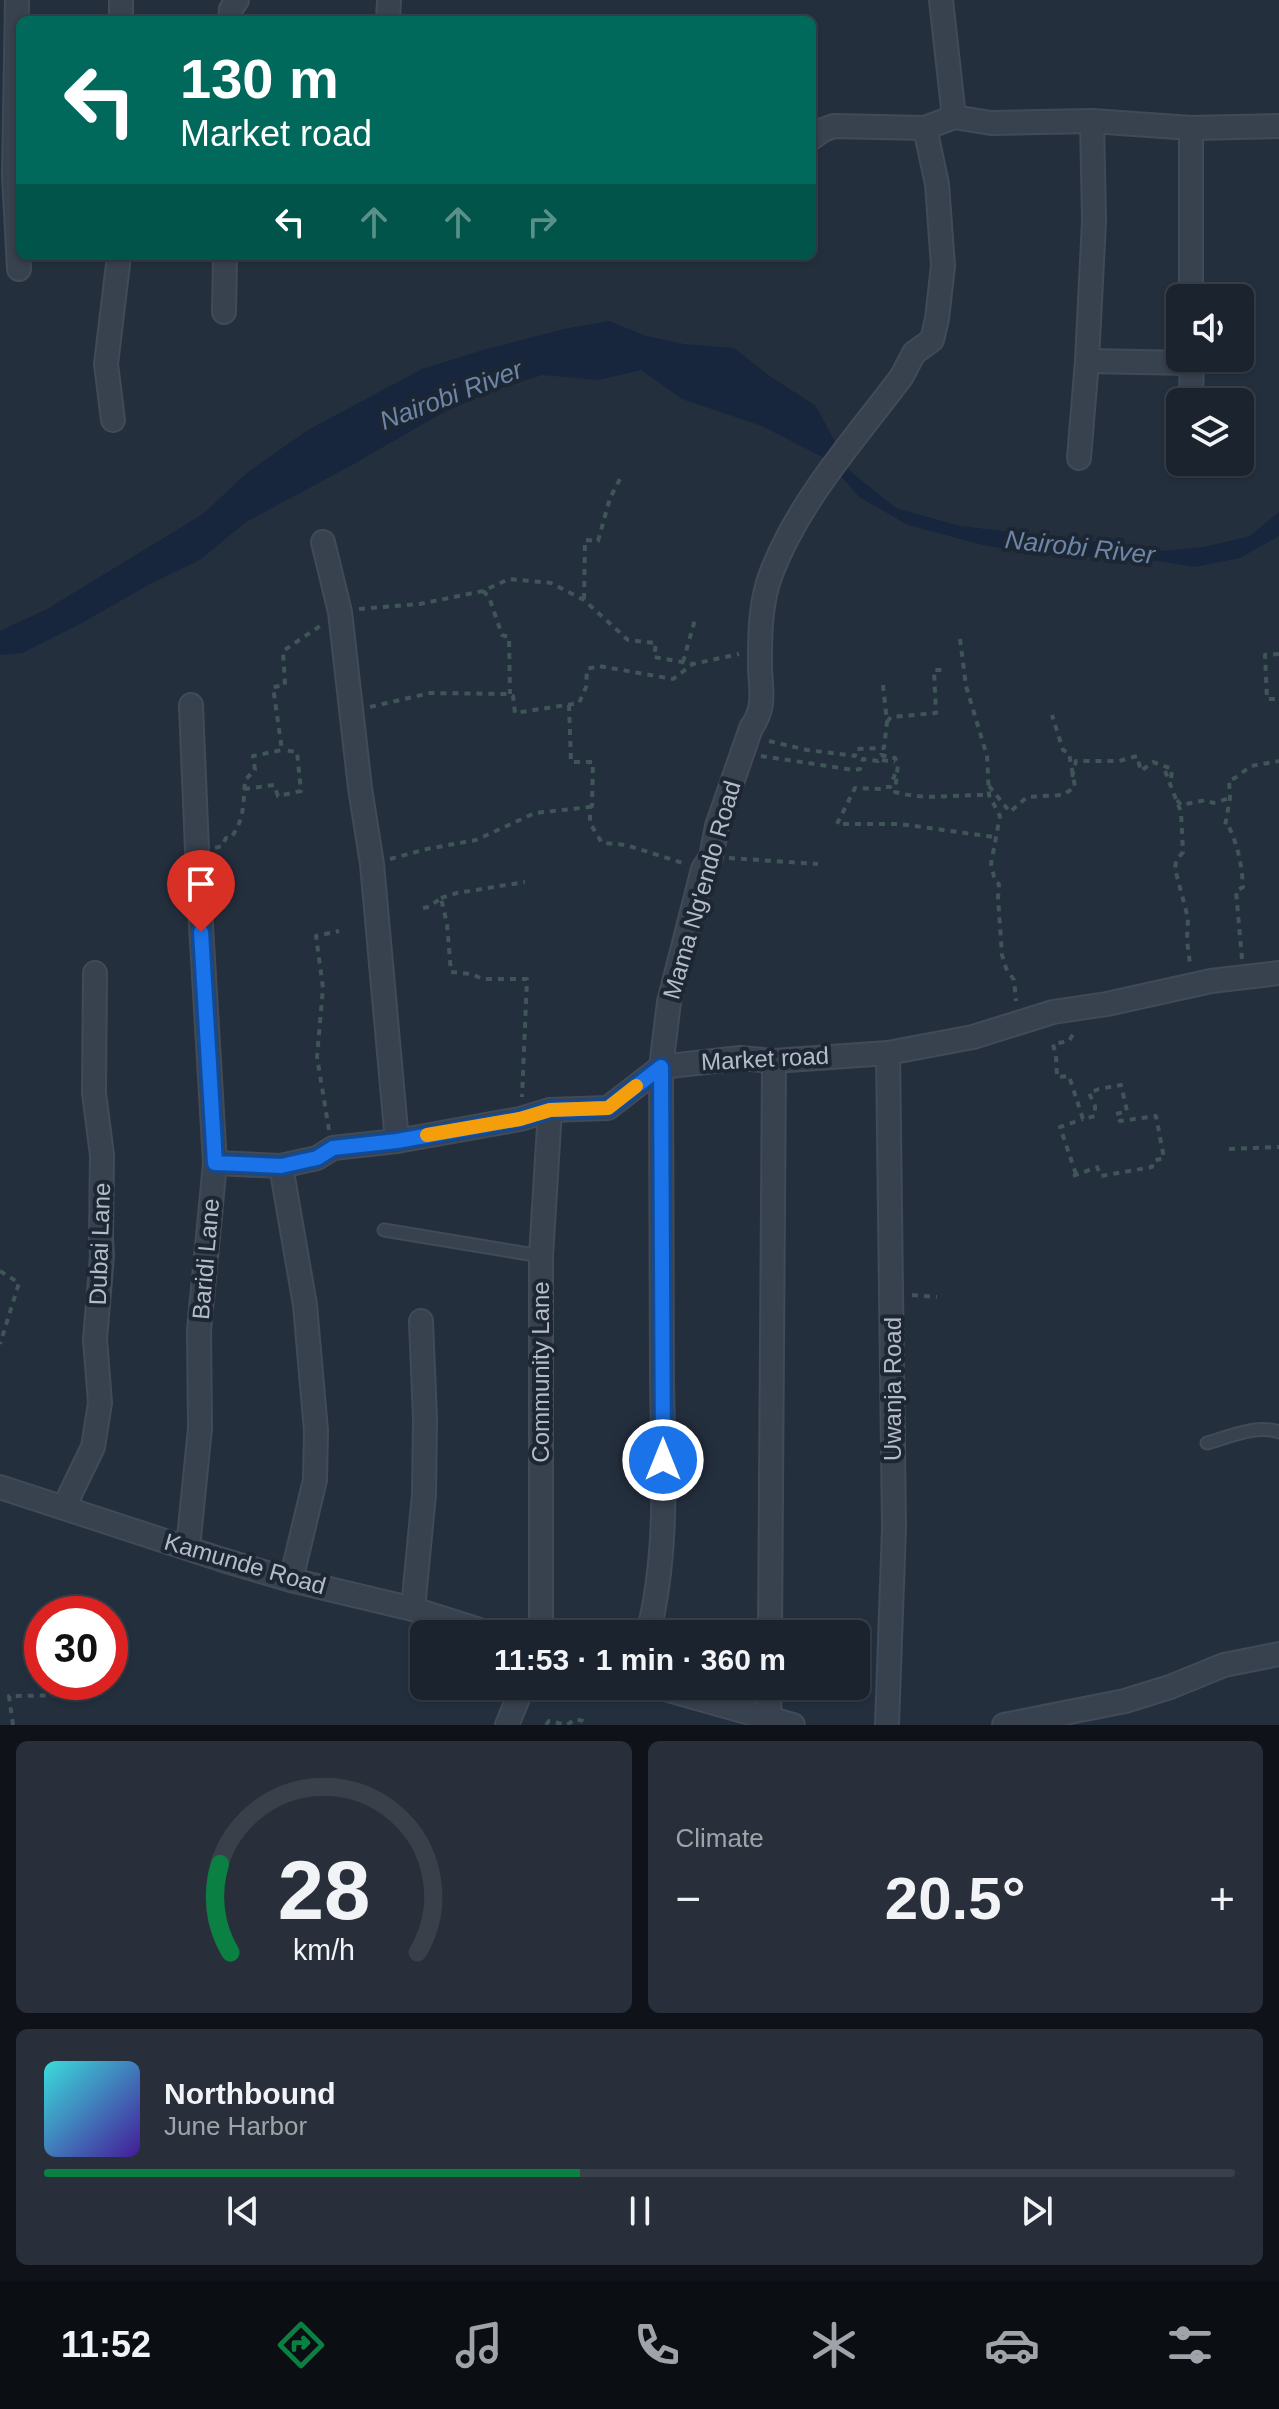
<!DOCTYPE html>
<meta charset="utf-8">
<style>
body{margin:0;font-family:Helvetica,sans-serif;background:#282f3a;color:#f1f3f6;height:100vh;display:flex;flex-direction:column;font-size:30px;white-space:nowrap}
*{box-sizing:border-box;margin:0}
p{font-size:26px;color:#a0a4aa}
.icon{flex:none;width:44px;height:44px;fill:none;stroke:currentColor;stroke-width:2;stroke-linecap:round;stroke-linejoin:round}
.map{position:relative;height:1725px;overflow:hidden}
.side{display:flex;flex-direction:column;gap:16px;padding:16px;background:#0f1319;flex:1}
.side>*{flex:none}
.banner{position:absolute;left:16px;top:16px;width:800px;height:244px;border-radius:12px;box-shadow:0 2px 6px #0004,0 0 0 2px #39404a;background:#00695c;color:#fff;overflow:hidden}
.fabs{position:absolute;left:1166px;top:284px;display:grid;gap:16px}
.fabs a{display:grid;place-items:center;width:88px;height:88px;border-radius:12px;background:#1b232e;box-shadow:0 2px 6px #0004,0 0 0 2px #39404a;font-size:40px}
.speed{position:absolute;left:24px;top:1596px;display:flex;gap:16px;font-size:40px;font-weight:700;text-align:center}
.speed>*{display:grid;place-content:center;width:104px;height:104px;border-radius:50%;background:#1b232e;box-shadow:0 2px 6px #0004,0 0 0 2px #39404a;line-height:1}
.speed .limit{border:12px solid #d22;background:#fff;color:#111}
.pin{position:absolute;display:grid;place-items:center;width:68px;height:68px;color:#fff;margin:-82px -34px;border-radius:50% 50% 50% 0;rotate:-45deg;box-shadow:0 0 8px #0007}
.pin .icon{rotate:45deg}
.me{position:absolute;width:88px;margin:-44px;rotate:0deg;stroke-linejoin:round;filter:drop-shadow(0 0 6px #0008)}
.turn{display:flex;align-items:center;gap:28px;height:168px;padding:0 32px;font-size:36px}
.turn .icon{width:104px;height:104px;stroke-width:2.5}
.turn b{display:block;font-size:56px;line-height:68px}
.lanes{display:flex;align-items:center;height:76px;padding:0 32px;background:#0003;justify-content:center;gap:40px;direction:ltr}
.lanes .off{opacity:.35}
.big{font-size:60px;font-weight:800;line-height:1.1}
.side .card{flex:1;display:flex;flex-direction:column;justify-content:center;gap:12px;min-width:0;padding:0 28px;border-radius:12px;background:#282f3a}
.side .dial{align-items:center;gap:0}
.dial svg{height:208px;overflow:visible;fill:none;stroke:#39404a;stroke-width:7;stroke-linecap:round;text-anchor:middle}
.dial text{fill:#f1f3f6;stroke:none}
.song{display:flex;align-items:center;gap:24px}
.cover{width:96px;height:96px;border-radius:12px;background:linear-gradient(135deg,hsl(180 70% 55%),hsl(260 70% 35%))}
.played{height:8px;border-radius:4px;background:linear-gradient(90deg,#0b8043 45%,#39404a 45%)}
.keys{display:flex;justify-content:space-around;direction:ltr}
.heat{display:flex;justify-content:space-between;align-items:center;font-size:44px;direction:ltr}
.side .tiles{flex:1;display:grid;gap:16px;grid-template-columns:1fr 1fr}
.card:last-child{grid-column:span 2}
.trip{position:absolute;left:410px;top:1620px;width:460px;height:80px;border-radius:12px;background:#1b232e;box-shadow:0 2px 6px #0004,0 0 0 2px #39404a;font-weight:800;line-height:80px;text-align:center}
.menu{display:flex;height:128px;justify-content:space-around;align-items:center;background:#0b0e12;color:#a0a4aa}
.menu .icon{width:56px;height:56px}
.menu .on{color:#0b8043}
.menu b{font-size:36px;color:#f1f3f6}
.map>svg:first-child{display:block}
</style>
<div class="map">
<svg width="1279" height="1725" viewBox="0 0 1279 1725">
<rect width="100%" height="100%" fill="#242f3e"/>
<path fill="#17263c" d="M609,321L646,336L684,344L734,348L771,377L816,406L850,471L896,508L960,526L1116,544L1162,551L1204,547L1250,536L1279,512V536L1240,558L1195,567L1138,558L1046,555L983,545L908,525L859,497L826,459L762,426L682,399L641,370L599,380L542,375L492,391L444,412L352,465L246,522L200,560L150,584L80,624L22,653L0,655V631L47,609L203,514L248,472L308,430L422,369L483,350L564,329Z"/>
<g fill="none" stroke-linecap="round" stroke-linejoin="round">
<defs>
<g id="service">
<path d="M384,1230L541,1256"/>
<path d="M1207,1443C1229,1437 1257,1424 1279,1432"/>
</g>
<g id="minor">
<path d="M17,0L14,175L19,269"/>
<path d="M121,20V0"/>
<path d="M230,20L231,9L237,0"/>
<path d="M388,20L389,0"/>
<path d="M954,117L991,123L1092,121L1191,128L1279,126"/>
<path d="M1191,128V298"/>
<path d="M812,138L823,130L834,126L925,128"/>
<path d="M224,312L225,256"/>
<path d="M1087,361L1192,363"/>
<path d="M1191,402L1192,358"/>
<path d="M113,420L106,364L119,256"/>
<path d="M1079,458L1087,361L1094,221L1092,121"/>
<path d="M323,542L340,612L360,788L372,864L397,1141"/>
<path d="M215,1163L281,1166L317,1158L333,1148L397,1141L520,1119L550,1110L608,1108L661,1067L740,1058L774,1061L888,1053L973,1037L1053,1012L1107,1004L1211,981L1279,973"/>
<path d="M281,1166L305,1305L316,1431L315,1480L291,1580"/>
<path d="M0,1487L226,1561L291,1580L413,1609L492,1634"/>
<path d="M64,1507L93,1447L100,1403L95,1339L102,1256L101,1238L102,1155L94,1093L95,973"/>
<path d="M188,1548L200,1428L199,1330L215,1163L198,874L191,705"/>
<path d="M413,1609L424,1494L425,1418L421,1321"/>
<path d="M541,1634V1256L550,1110"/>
<path d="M648,1634C669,1552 663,1463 662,1379C661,1275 661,1171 661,1067L669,1002L703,869L711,857L717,826L751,728C768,704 759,686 760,658C760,631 761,600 771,574C799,500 856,438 902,376L914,353L932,340L937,319L943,266L937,184L925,128L954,117L941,0"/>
<path d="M770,1634L774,1061"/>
<path d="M654,1686L793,1725"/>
<path d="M769,1719L770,1686"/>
<path d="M507,1725L523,1686"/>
<path d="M887,1725L894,1528L888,1053"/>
<path d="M1004,1725L1125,1701L1170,1687L1224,1665L1279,1654"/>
</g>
</defs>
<use href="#service" stroke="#414a57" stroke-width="15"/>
<use href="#minor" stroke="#414a57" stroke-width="26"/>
<g stroke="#3f5557" stroke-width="4" stroke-dasharray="6 6" stroke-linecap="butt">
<path d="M483,591L489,597L502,635L509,637L510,694"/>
<path d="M584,599L585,540L598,541L610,498L621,477"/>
<path d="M359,609L420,604L483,591L509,579L551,583L584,600L628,640L656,643L654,657L693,664"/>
<path d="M960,639L966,686L987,756L989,795L1000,816L991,864L995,881L999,884L998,898L1002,955L1006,968L1014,980L1016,1001"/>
<path d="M1279,654L1265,655L1267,699H1279"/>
<path d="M683,662L696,616"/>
<path d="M569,705L571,762H593L592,806L590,807"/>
<path d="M370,707L430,693L510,694L513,696L515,713L579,703L586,687L587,669L599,666L673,679L693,664L739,654"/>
<path d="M887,722L891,717L936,713L934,670H943"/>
<path d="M769,741L807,750L855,756L856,749L884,748L887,722L883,685"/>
<path d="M761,756L854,770L860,769L863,759L878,761L881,755L895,758L898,764L895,792C926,801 957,794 989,795"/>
<path d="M882,760L895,762"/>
<path d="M1165,771L1181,812L1183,852L1176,861L1175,869L1188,918L1187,940L1190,964"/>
<path d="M895,774L890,787H884L882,789L855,788L837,824H900L994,837V834"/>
<path d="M1072,777L1076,761H1119L1137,756L1141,771L1153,762L1172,769L1171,780"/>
<path d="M989,786L1010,812L1027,797L1063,795L1075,787L1069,753L1063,750L1052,715"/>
<path d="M244,789L274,785L278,796L301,791L297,752L282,750"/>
<path d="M1177,800L1181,805L1206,800L1213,803L1230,798"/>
<path d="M215,848L222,846L226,838H231C245,818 243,804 245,780L255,770L253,756L282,750L273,687L285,685L283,651L323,624"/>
<path d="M729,858L818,864"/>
<path d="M390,859L427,849L476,840L535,813L590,807V823L602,843L626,845L686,864"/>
<path d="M441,898L457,893L525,882"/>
<path d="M423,908L429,907L441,898L447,924L451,972L471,974L483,979H527L522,1097"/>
<path d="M1242,959L1236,891L1243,887C1242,866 1238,846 1229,827L1225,826L1230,798L1229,780L1235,778L1251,766L1279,761"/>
<path d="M329,1130L317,1057L323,988L316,936L339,931"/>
<path d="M1229,1149L1279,1147"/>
<path d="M1076,1174L1060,1127L1083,1119"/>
<path d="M1073,1176L1097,1167L1101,1176L1152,1167L1153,1161L1164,1158L1156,1116L1120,1121L1116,1114L1127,1111L1121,1085L1099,1089L1089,1093L1095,1106V1116L1083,1119L1069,1076L1057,1077L1056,1056L1053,1044L1069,1041L1075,1031"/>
<path d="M0,1271L19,1283L0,1344"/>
<path d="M912,1295L937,1297"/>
<path d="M13,1725L9,1696L75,1695"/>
<path d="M546,1725L549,1721L567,1725L575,1719L583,1721L588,1725"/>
</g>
<use href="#service" stroke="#38414e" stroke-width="11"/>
<use href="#minor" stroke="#38414e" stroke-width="22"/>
</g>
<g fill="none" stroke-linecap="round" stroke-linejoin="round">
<defs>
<path id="route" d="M201,932L215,1163L281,1166L317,1158L333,1148L397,1141L520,1119L550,1110L608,1108L661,1067L663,1460"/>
</defs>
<use href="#route" stroke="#114b97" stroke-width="20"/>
<use href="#route" stroke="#1a73e8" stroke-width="14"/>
<path stroke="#f59e0b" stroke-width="14" d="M427,1135L520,1119L550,1110L608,1108L636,1086"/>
</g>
<g text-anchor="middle" stroke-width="8" stroke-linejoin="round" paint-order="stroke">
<g font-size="24" fill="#b4bcc9" stroke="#1d2633">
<text transform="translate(702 890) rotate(-74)" y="8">Mama Ng'endo Road</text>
<text transform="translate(765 1059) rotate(-3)" y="8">Market road</text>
<text transform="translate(100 1244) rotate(-88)" y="8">Dubai Lane</text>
<text transform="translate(206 1259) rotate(-85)" y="8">Baridi Lane</text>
<text transform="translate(541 1372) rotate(-90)" y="8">Community Lane</text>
<text transform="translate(893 1389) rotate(-90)" y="8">Uwanja Road</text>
<text transform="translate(245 1564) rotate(16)" y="8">Kamunde Road</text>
</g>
<g font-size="26" font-style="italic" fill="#6d86a8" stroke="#1d2633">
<text transform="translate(451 395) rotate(-21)" y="9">Nairobi River</text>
<text transform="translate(1080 547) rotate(6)" y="9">Nairobi River</text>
</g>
</g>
</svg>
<div class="fabs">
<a><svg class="icon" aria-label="sound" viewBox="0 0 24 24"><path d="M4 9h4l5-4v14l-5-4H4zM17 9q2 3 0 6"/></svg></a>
<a><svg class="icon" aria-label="layers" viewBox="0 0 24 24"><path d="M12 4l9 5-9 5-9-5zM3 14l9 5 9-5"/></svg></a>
</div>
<div class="speed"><div class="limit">30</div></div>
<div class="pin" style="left:201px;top:932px;background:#d93025"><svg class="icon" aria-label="arrive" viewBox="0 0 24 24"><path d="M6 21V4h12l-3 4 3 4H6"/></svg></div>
<svg class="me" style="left:663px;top:1460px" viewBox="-20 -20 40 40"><circle r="17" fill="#1a73e8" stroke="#fff" stroke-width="3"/><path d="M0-11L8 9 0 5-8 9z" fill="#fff"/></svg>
<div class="trip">11:53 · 1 min · 360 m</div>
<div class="banner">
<div class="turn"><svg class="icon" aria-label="left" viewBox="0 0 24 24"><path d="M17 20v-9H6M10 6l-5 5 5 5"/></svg><div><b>130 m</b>Market road</div></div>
<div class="lanes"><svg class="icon" aria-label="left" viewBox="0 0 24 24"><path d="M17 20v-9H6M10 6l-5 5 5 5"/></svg><svg class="icon off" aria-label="ahead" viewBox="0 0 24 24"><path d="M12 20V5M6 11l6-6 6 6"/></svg><svg class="icon off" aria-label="ahead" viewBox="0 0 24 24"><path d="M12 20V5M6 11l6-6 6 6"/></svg><svg class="icon off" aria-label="right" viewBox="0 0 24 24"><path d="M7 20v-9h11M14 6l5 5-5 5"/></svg></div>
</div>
</div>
<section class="side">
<div class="tiles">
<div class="card dial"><svg viewBox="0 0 100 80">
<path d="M14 69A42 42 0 1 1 86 69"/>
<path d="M14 69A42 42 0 0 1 10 35" stroke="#0b8043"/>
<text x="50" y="56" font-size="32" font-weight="700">28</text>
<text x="50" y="72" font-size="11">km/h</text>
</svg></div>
<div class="card"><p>Climate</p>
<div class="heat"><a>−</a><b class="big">20.5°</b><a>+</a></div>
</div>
<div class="card">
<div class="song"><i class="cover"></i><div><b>Northbound</b><p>June Harbor</p></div></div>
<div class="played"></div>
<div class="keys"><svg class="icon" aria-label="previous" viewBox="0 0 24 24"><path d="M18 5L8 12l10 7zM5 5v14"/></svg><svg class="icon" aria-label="pause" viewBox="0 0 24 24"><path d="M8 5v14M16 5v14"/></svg><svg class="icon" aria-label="next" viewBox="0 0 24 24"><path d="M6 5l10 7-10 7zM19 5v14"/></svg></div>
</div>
</div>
</section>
<nav class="menu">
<b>11:52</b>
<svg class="icon on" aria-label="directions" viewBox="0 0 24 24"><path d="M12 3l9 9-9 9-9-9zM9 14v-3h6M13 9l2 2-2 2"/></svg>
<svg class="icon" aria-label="music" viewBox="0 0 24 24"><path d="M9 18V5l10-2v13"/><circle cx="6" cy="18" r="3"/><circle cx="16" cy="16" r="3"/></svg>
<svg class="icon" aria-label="phone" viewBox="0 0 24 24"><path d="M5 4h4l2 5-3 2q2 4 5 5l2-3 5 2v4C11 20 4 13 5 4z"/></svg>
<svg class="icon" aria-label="climate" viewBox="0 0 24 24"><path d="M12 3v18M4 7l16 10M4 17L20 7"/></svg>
<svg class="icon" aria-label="car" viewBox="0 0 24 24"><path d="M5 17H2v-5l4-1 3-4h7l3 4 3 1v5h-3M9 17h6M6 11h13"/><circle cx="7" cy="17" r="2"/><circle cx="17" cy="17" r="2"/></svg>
<svg class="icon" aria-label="filters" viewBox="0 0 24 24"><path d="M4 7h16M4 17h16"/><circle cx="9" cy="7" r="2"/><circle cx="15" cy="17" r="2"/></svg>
</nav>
